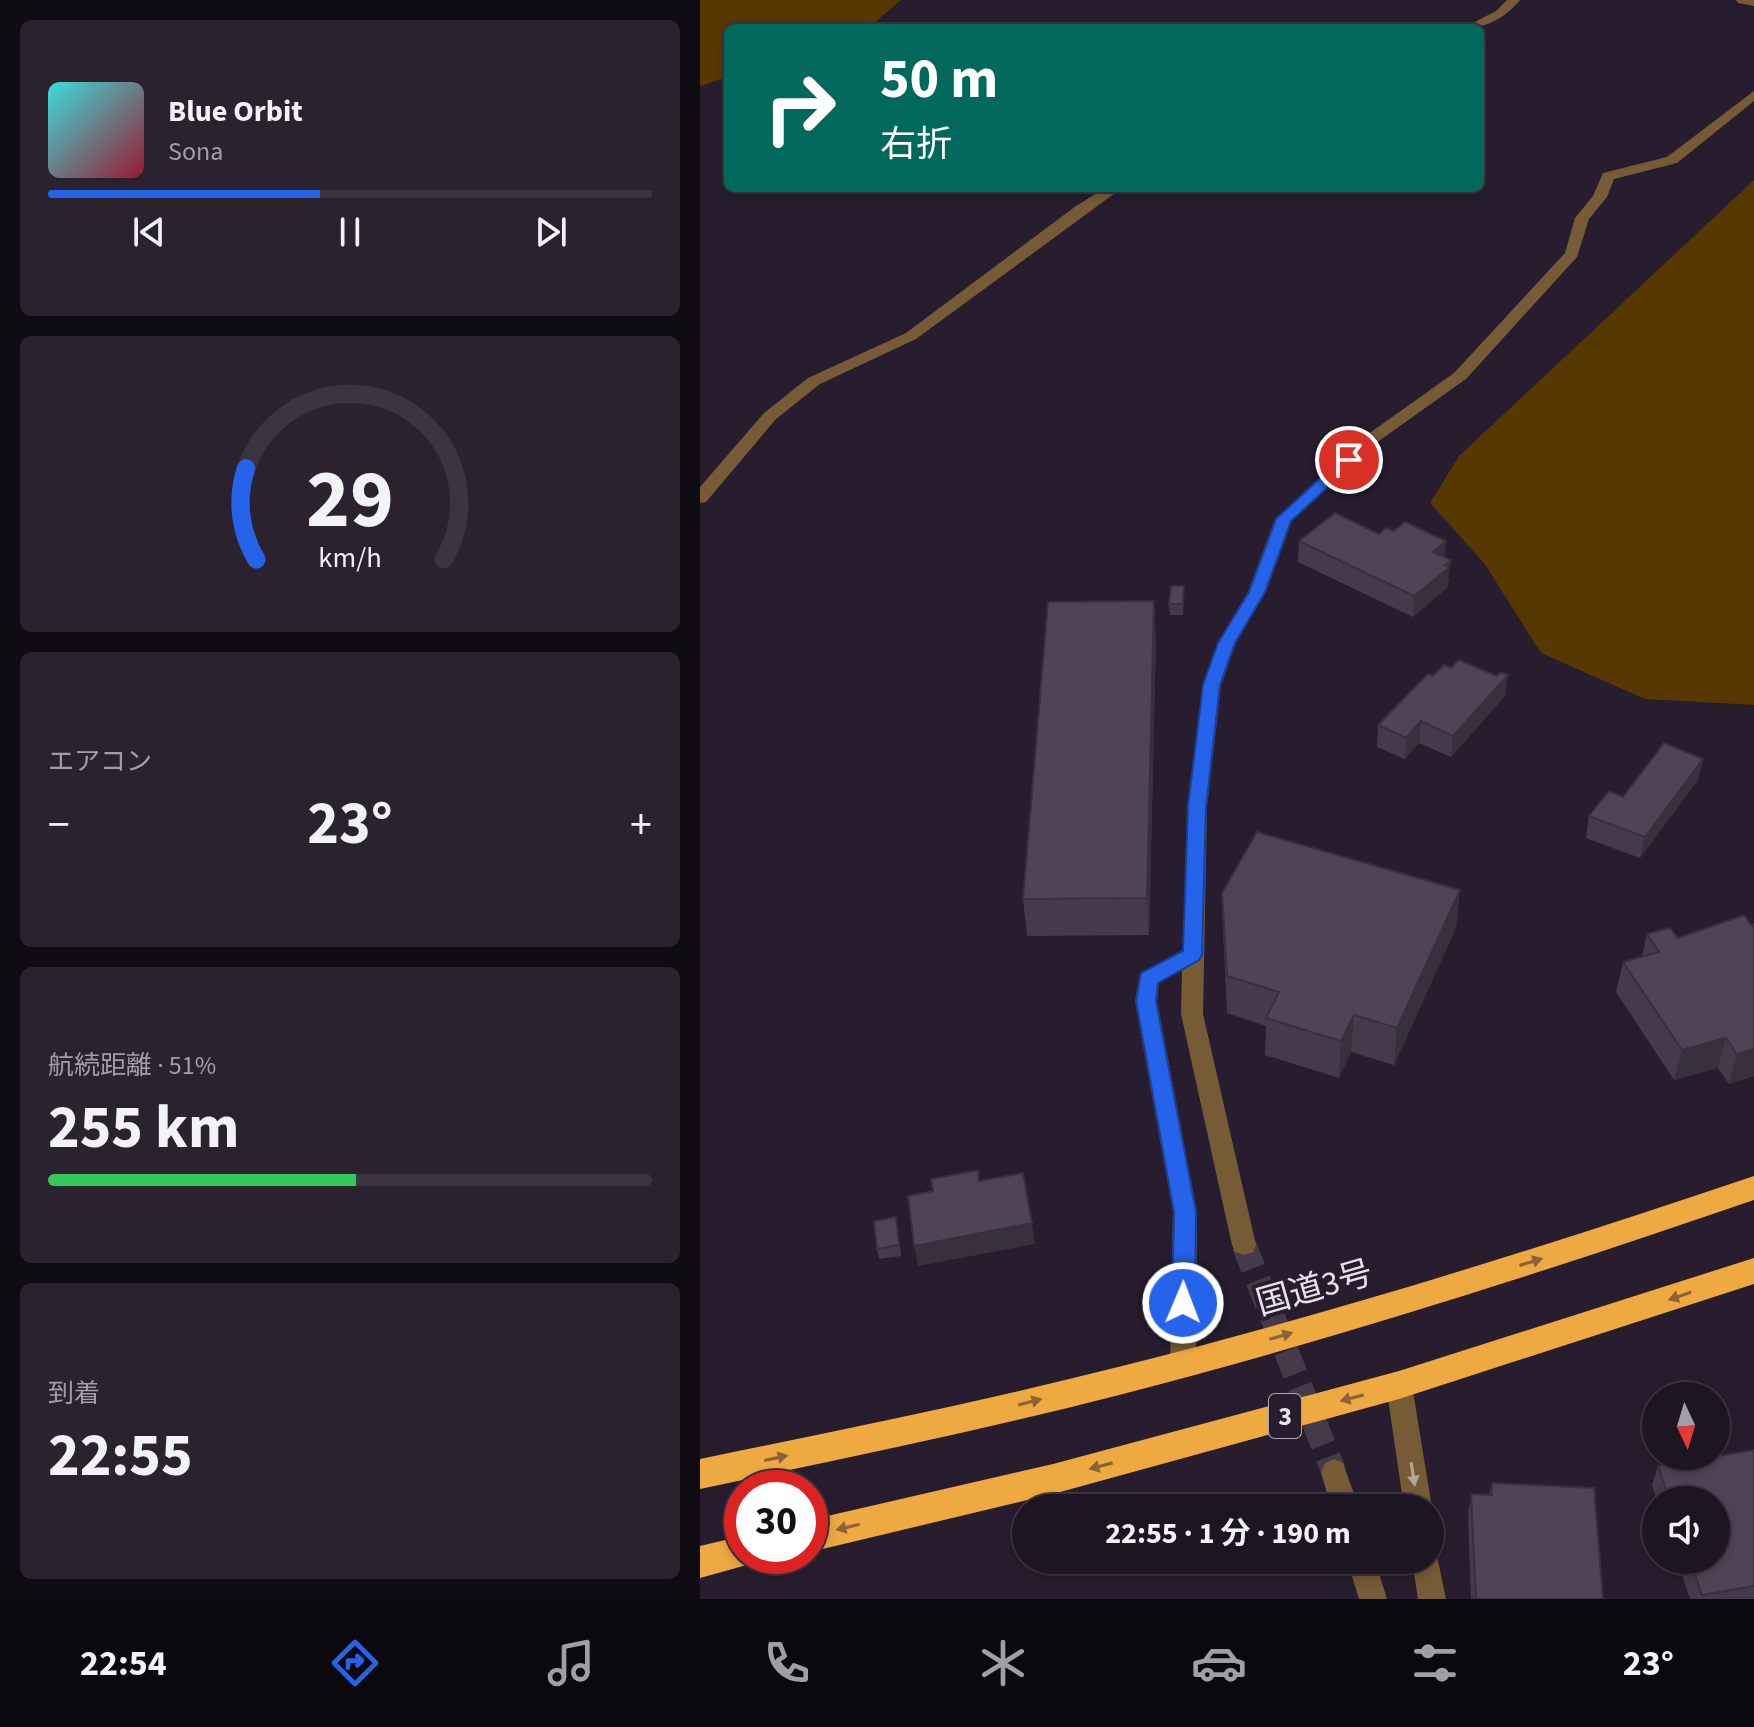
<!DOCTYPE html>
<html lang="ja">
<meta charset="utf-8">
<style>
body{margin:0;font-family:"Source Sans 3","Noto Sans JP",sans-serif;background:#2a232f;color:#f1f3f6;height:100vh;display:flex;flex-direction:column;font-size:30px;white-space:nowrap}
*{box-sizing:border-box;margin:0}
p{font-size:26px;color:#a09fa5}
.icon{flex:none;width:44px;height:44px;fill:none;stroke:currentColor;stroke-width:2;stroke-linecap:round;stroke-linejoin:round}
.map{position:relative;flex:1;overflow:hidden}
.details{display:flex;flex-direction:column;gap:20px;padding:20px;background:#100c13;width:700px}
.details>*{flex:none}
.top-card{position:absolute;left:24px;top:24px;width:760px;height:168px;border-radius:12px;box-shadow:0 4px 12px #0003,0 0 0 2px #3b3540;background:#00695c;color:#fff;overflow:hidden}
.needle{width:52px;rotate:176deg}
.buttons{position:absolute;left:942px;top:1382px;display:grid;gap:16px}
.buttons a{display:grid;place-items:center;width:88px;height:88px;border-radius:50%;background:#1d1622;box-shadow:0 4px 12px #0003,0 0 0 2px #3b3540;font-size:40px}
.speed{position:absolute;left:24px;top:1470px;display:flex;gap:16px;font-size:40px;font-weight:700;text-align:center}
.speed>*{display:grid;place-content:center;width:104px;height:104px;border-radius:50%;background:#1d1622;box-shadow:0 4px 12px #0003,0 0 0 2px #3b3540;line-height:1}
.speed .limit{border:12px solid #d22;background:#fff;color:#111}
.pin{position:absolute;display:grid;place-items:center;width:68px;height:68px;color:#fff;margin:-34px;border:4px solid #fff;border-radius:50%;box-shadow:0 2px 8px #0007}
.me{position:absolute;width:88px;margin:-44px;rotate:1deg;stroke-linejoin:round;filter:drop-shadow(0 0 6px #0008)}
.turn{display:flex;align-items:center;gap:28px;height:168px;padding:0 24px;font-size:36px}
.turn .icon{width:104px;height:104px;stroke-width:2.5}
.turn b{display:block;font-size:56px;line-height:68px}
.big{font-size:60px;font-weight:700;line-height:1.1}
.details .tile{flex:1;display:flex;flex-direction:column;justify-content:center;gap:12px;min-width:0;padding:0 28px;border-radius:12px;background:#2a232f}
.details .dial{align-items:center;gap:0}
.dial svg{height:208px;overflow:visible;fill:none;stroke:#3b3540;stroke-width:7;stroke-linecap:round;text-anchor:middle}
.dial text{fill:#f1f3f6;stroke:none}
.song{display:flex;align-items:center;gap:24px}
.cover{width:96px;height:96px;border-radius:12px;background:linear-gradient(135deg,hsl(180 70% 55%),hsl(350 70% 35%))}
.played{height:8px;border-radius:4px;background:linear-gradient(90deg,#2563eb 45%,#3b3540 45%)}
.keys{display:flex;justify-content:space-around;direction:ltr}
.heat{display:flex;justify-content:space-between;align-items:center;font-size:44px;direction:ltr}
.charge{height:12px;border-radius:6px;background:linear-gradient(90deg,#34c759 51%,#3b3540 0)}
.trip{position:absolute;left:312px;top:1494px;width:432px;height:80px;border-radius:40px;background:#1d1622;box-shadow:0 4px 12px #0003,0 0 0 2px #3b3540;font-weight:700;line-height:80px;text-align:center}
.tabs{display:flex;height:128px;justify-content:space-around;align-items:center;background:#0c090e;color:#a09fa5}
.tabs .icon{width:56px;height:56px}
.tabs .on{color:#2563eb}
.tabs b{font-size:36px;color:#f1f3f6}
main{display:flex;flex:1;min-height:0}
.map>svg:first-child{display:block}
</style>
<main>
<section class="details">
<div class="tile">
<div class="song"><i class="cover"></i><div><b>Blue Orbit</b><p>Sona</p></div></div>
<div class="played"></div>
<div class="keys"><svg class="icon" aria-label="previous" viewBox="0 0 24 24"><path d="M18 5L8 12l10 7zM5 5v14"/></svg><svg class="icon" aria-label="pause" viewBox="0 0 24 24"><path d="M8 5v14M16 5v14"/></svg><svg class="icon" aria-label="next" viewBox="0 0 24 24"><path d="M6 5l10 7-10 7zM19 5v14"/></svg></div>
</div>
<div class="tile dial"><svg viewBox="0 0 100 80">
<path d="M14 69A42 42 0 1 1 86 69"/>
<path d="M14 69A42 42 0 0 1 10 34" stroke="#2563eb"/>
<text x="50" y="56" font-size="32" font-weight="700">29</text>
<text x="50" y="72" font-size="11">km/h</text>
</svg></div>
<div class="tile"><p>エアコン</p>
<div class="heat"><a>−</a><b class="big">23°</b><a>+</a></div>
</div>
<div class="tile"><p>航続距離 · 51%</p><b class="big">255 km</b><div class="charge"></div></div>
<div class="tile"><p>到着</p><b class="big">22:55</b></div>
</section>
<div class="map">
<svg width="1054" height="1599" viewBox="0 0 1054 1599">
<rect width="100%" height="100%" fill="#271d2e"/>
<g fill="#573800">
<path d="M0,0H201L168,28H28V77L0,86Z"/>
<path d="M1054,180V705L945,699L841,653L784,563L730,503L759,456Z"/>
</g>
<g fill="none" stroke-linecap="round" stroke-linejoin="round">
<path stroke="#443a4a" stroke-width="25" stroke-dasharray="25 13" stroke-linecap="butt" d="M544,1245L634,1472"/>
<g fill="#765b36" fill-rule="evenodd">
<path d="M807,0H820C805,18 787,28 763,28L796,11Z"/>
<path d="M1036,0H1054V6L1038,3Z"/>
<path d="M1054,91V101L977,163L914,179L907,197L889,219L877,257L766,379L676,443L592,521L566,592L536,643L521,685L507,807L503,1014L556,1245L553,1252L544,1255L535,1252L532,1245L481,1014L482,970L459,983L457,1001L497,1212L496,1364L492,1372L483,1376L474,1372L470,1364L473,1212L435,1001L440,973L483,950L487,807L503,685L518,643L548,592L575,519L664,437L754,373L865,253L875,218L893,196L903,173L967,157Z"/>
<path d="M405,188H422L216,339L120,384L76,419L6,502L0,503V487L64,413L108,378L206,333L376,206Z"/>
<path d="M699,1373L708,1377L712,1385L732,1508L730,1512V1508H704L686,1385L690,1377Z"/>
<path d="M634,1459L643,1463L659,1508H631L621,1472L625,1463Z"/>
<path d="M730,1548L736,1551L746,1599H718L712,1560H730Z"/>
<path d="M647,1560H675L687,1599H659Z"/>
</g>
<g fill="#eea940" fill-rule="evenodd">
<path d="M1054,1176V1200C844,1272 633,1340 419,1395C280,1431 140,1459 0,1489V1459C140,1430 280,1402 418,1367C633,1313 844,1247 1054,1176Z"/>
<path d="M1054,1258V1284L699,1399L353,1494L110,1552V1520L353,1464L699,1371Z"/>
<path d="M42,1536V1556H57L54,1563L0,1578V1546Z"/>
</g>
</g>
<g fill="#443a4b">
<path d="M694,531L746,541L744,557L749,581L748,582L747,588L713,617L598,562L599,541L679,534Z"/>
<path d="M484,586L483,615H470L469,604Z"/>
<path d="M456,638L449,935L327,936L323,899Z"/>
<path d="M805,696L751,757L719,743L705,759L677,747L678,725Z"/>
<path d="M1003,759L998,780L940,858L886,838L889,816L923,797Z"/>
<path d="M760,890L756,928L694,1065L651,1052L639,1078L565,1055L566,1026L527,1013L523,930L522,893Z"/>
<path d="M970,928L1054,1076L1029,1084L1018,1068L974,1080L916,992L923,962L942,956L947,934Z"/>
<path d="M198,1228L201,1256L179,1259L177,1249Z"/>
<path d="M1054,1450V1599H990L977,1560H1016V1500H957L952,1485L958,1466Z"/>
<path d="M792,1483L903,1599H771L768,1514L771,1494L789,1495Z"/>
</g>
<g fill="#37303d">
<path d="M746,541L744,561L733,552Z"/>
<path d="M751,560L747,588L713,617L714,596Z"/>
<path d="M454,601L456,638L449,935L447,898Z"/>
<path d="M808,675L805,696L751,757L753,736Z"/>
<path d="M721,721L719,743L705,759L706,738Z"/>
<path d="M1003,759L998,780L940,858L945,837Z"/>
<path d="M760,890L756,928L694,1065L697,1028Z"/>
<path d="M654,1015L651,1052L639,1078L641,1041Z"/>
<path d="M1026,1038L1018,1068L974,1080L982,1050Z"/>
<path d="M1054,1049V1076L1029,1084L1037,1054Z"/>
<path d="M332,1223L335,1244L218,1266L214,1246Z"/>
</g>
<g fill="#4f4457" stroke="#37303d" stroke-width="2">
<path d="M635,513L679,534L686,528L694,531L705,522L746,541L733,552L751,560L745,565L749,568L714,596L599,541Z"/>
<path d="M471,586H484L483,604H469Z"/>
<path d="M454,601L447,898L323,899L348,602Z"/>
<path d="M759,660L797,676L801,672L808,675L753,736L721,721L706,738L678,725L728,674L733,676L744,665L751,668Z"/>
<path d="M964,743L1003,759L945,837L889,816L909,791L923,797Z"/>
<path d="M557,832L760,890L697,1028L654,1015L641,1041L566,1018L579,992L527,976L522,893Z"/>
<path d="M1044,915L1051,925L1054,924V1049L1037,1054L1026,1038L982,1050L923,962L959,952L947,934L970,928L978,938Z"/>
<path d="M278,1170L279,1181L323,1173L332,1223L214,1246L208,1196L233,1191L231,1179Z"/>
<path d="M196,1217L199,1245L177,1249L174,1221Z"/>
<path d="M1054,1450V1586L1002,1595L990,1560H1016V1500H970L958,1466Z"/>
<path d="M792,1483L894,1488L903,1599H776L771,1494L792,1495Z"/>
</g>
<defs><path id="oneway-solid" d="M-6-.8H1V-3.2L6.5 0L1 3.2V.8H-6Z" transform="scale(2)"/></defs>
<g fill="#8a6337">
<use href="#oneway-solid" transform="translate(831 1262) rotate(-17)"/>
<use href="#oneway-solid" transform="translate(980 1296) rotate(161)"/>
<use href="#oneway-solid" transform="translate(581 1336) rotate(-16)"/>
<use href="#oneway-solid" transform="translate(652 1398) rotate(165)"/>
<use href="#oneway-solid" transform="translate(330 1402) rotate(-14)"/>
<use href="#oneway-solid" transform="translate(76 1458) rotate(-12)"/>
<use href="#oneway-solid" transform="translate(401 1466) rotate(165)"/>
<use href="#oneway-solid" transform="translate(148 1527) rotate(167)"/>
</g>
<use fill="#b4a59a" href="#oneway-solid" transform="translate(713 1474) rotate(81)"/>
<path fill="#2563eb" stroke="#184099" stroke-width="2" d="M649,455L654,457V463L591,521L565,592L535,643L520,685L506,807L502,955L499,960L458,983L456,1001L496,1212L495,1303L491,1310L483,1313L475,1310L472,1303L474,1212L436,1001L441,973L483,951L488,807L503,685L518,643L549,592L576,519L643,457Z"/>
<g text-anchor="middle" stroke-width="8" stroke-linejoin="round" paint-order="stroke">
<rect fill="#271d2e" stroke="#ada6b3" stroke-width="2" x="569" y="1394" width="32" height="44" rx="6"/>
<g font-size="26" font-weight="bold" fill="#e7e1ec">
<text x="585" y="1425">3</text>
</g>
<g font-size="34" fill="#e7e1ec" stroke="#271d2e">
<text transform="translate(614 1287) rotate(-16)" y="12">国道3号</text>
</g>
</g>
</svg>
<div class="buttons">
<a><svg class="needle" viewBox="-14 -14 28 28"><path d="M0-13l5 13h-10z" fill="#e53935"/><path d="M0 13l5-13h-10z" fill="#a09fa5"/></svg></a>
<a><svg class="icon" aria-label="sound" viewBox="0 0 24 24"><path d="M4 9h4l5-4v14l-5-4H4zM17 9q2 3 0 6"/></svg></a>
</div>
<div class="speed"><div class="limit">30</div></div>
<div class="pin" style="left:649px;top:460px;background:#d93025"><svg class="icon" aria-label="arrive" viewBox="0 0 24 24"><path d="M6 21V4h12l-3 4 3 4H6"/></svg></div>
<svg class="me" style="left:483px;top:1303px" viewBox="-20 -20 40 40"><circle r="17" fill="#2563eb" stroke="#fff" stroke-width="3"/><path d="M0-11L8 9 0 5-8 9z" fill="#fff"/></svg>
<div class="trip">22:55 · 1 分 · 190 m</div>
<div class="top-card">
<div class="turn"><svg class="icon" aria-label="right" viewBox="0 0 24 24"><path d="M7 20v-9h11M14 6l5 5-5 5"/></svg><div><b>50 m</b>右折</div></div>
</div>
</div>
</main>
<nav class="tabs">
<b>22:54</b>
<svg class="icon on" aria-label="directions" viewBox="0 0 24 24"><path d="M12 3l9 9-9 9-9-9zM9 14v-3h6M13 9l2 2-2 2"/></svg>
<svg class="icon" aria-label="music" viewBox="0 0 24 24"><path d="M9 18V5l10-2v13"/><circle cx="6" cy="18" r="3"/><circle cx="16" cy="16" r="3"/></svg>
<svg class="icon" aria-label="phone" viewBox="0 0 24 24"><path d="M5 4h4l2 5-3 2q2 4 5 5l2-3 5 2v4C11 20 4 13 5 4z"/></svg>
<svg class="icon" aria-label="climate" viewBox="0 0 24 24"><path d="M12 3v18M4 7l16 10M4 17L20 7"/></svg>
<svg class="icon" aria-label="car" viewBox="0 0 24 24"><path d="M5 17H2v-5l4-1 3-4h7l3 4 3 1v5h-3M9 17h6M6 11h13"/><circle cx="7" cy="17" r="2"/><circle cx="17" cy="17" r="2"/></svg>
<svg class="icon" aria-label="filters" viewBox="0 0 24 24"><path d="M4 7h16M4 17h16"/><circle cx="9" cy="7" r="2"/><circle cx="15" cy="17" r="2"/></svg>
<b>23°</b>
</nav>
